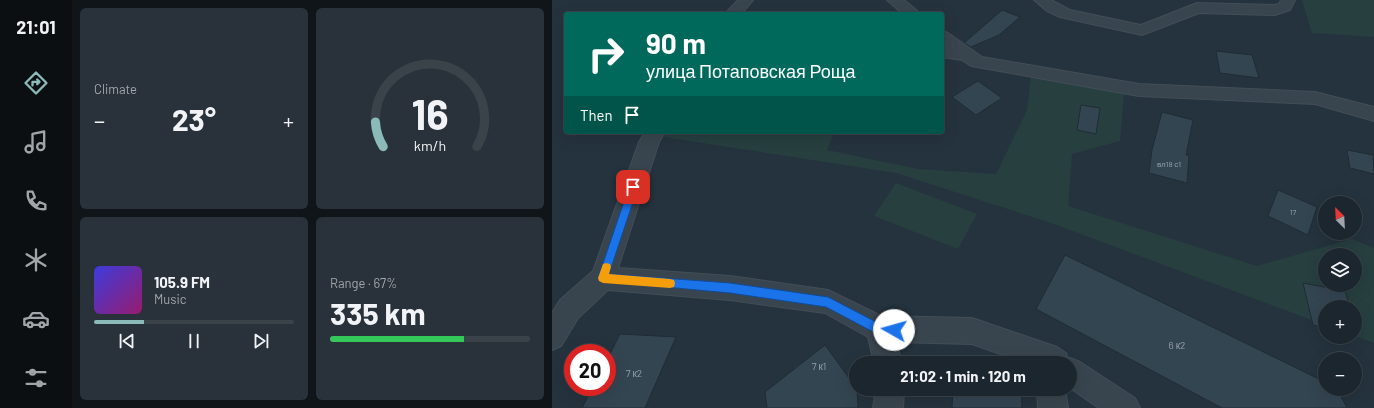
<!DOCTYPE html>
<meta charset="utf-8">
<style>
body{margin:0;font-family:Barlow,sans-serif;background:#29323a;color:#f1f3f6;height:100vh;display:flex;flex-direction:column;font-size:15px;white-space:nowrap}
*{box-sizing:border-box;margin:0}
p{font-size:13px;color:#a0a5aa}
.icon{flex:none;width:22px;height:22px;fill:none;stroke:currentColor;stroke-width:2;stroke-linecap:round;stroke-linejoin:round}
.map{position:relative;flex:1;overflow:hidden}
.sheet{display:flex;flex-direction:column;gap:8px;padding:8px;background:#0f1519;width:480px}
.sheet>*{flex:none}
.guide{position:absolute;left:12px;top:12px;width:380px;height:122px;border-radius:4px;box-shadow:0 4px 16px #0002,0 0 0 1px #3a434a;background:#00695c;color:#fff;overflow:hidden}
.needle{width:26px;rotate:336deg}
.fabs{position:absolute;left:766px;top:196px;display:grid;gap:8px}
.fabs a{display:grid;place-items:center;width:44px;height:44px;border-radius:50%;background:#1c262e;box-shadow:0 4px 16px #0002,0 0 0 1px #3a434a;font-size:20px}
.speed{position:absolute;left:12px;top:344px;display:flex;gap:8px;font-size:20px;font-weight:700;text-align:center}
.speed>*{display:grid;place-content:center;width:52px;height:52px;border-radius:50%;background:#1c262e;box-shadow:0 4px 16px #0002,0 0 0 1px #3a434a;line-height:1}
.speed .limit{border:6px solid #d22;background:#fff;color:#111}
.pin{position:absolute;display:grid;place-items:center;width:34px;height:34px;color:#fff;margin:-17px;border-radius:8px;box-shadow:0 2px 6px #0006}
.me{position:absolute;width:44px;margin:-22px;rotate:277deg;stroke-linejoin:round;filter:drop-shadow(0 0 3px #0008)}
.turn{display:flex;align-items:center;gap:14px;height:84px;padding:0 16px;font-size:18px}
.turn .icon{width:52px;height:52px;stroke-width:2.5}
.turn b{display:block;font-size:28px;line-height:34px}
.then{display:flex;align-items:center;height:38px;padding:0 16px;background:#0003;gap:8px;font-size:15px}
.big{font-size:30px;font-weight:700;line-height:1.1}
.sheet .card{flex:1;display:flex;flex-direction:column;justify-content:center;gap:6px;min-width:0;padding:0 14px;border-radius:6px;background:#29323a}
.sheet .dial{align-items:center;gap:0}
.dial svg{height:104px;overflow:visible;fill:none;stroke:#3a434a;stroke-width:7;stroke-linecap:round;text-anchor:middle}
.dial text{fill:#f1f3f6;stroke:none}
.song{display:flex;align-items:center;gap:12px}
.cover{width:48px;height:48px;border-radius:6px;background:linear-gradient(135deg,hsl(240 70% 55%),hsl(320 70% 35%))}
.played{height:4px;border-radius:2px;background:linear-gradient(90deg,#8bbbb9 25%,#3a434a 25%)}
.keys{display:flex;justify-content:space-around;direction:ltr}
.heat{display:flex;justify-content:space-between;align-items:center;font-size:22px;direction:ltr}
.charge{height:6px;border-radius:3px;background:linear-gradient(90deg,#34c759 67%,#3a434a 0)}
.sheet .tiles{flex:1;display:grid;gap:8px;grid-template-columns:repeat(2,1fr)}
.trip{position:absolute;left:297px;top:356px;width:228px;height:40px;border-radius:20px;background:#1c262e;box-shadow:0 4px 16px #0002,0 0 0 1px #3a434a;font-weight:700;line-height:40px;text-align:center}
main{display:flex;flex:1;min-height:0}
.tab-bar{display:flex;flex-direction:column;width:72px;justify-content:space-around;align-items:center;background:#0b0f12;color:#a0a5aa}
.tab-bar .icon{width:28px;height:28px}
.tab-bar .current{color:#8bbbb9}
.tab-bar b{font-size:18px;color:#f1f3f6}
.map>svg:first-child{display:block}
</style>
<main>
<nav class="tab-bar">
<b>21:01</b>
<svg class="icon current" aria-label="directions" viewBox="0 0 24 24"><path d="M12 3l9 9-9 9-9-9zM9 14v-3h6M13 9l2 2-2 2"/></svg>
<svg class="icon" aria-label="music" viewBox="0 0 24 24"><path d="M9 18V5l10-2v13"/><circle cx="6" cy="18" r="3"/><circle cx="16" cy="16" r="3"/></svg>
<svg class="icon" aria-label="phone" viewBox="0 0 24 24"><path d="M5 4h4l2 5-3 2q2 4 5 5l2-3 5 2v4C11 20 4 13 5 4z"/></svg>
<svg class="icon" aria-label="climate" viewBox="0 0 24 24"><path d="M12 3v18M4 7l16 10M4 17L20 7"/></svg>
<svg class="icon" aria-label="car" viewBox="0 0 24 24"><path d="M5 17H2v-5l4-1 3-4h7l3 4 3 1v5h-3M9 17h6M6 11h13"/><circle cx="7" cy="17" r="2"/><circle cx="17" cy="17" r="2"/></svg>
<svg class="icon" aria-label="filters" viewBox="0 0 24 24"><path d="M4 7h16M4 17h16"/><circle cx="9" cy="7" r="2"/><circle cx="15" cy="17" r="2"/></svg>
</nav>
<section class="sheet">
<div class="tiles">
<div class="card"><p>Climate</p>
<div class="heat"><a>−</a><b class="big">23°</b><a>+</a></div>
</div>
<div class="card dial"><svg viewBox="0 0 100 80">
<path d="M14 69A42 42 0 1 1 86 69"/>
<path d="M14 69A42 42 0 0 1 8 50" stroke="#8bbbb9"/>
<text x="50" y="56" font-size="32" font-weight="700">16</text>
<text x="50" y="72" font-size="11">km/h</text>
</svg></div>
<div class="card">
<div class="song"><i class="cover"></i><div><b>105.9 FM</b><p>Music</p></div></div>
<div class="played"></div>
<div class="keys"><svg class="icon" aria-label="previous" viewBox="0 0 24 24"><path d="M18 5L8 12l10 7zM5 5v14"/></svg><svg class="icon" aria-label="pause" viewBox="0 0 24 24"><path d="M8 5v14M16 5v14"/></svg><svg class="icon" aria-label="next" viewBox="0 0 24 24"><path d="M6 5l10 7-10 7zM19 5v14"/></svg></div>
</div>
<div class="card"><p>Range · 67%</p><b class="big">335 km</b><div class="charge"></div></div>
</div>
</section>
<div class="map">
<svg width="822" height="408" viewBox="0 0 822 408">
<rect width="100%" height="100%" fill="#25333e"/>
<g fill="#273f3f" fill-rule="evenodd">
<path d="M750,0H822V37L760,33Z"/>
<path d="M479,75L572,94L568,141L520,154L516,206L705,266L800,239L822,248V343L803,336V307H773V325L499,223L344,173L111,137L115,132H282L275,150L366,169L444,174L475,110ZM773,255H803V285H773Z"/>
<path d="M344,183L425,214L406,249L322,216Z"/>
</g>
<g fill="#344552" stroke="#202c35">
<path d="M450,10L468,17L447,35L419,47L412,43Z"/>
<path d="M664,51L700,55L707,78L668,73Z"/>
<path d="M426,81L450,98L424,115L400,97Z"/>
<path d="M529,105L548,108L544,134L525,130Z"/>
<path d="M610,112L641,120L634,155H637L635,183L597,173L600,150Z"/>
<path d="M795,150L821,155L822,174L798,168Z"/>
<path d="M726,190L765,207L756,235L716,216Z"/>
<path d="M513,255L773,382V389H785L795,408H670L484,309Z"/>
<path d="M751,283L793,291L798,307H773V328L761,325Z"/>
<path d="M68,334L124,337L93,408H30L41,387H55V360Z"/>
<path d="M273,345L305,389L306,408H215L213,392Z"/>
<path d="M401,389H469L470,408H400Z"/>
</g>
<g fill="none" stroke-linecap="round" stroke-linejoin="round">
<defs>
<g id="minor">
<path d="M186,0H201L189,14H173Z"/>
<path d="M335,0H352L369,14H351Z"/>
<path d="M482,0H499L518,10L589,25L645,3L722,5L727,4L729,0H743L738,10L723,15L647,13L590,35L508,17L495,11Z"/>
<path d="M390,31L396,33L430,57L587,84L763,92L822,107V121L763,104L587,96L425,67L419,66L410,60L390,57V47H395L390,44Z"/>
<path d="M93,132H113L107,142L66,268L178,276L276,290L329,316L420,318L505,347L514,353L516,359L518,358L528,362L583,398L588,408H547L518,388V363H474L420,344L344,342L350,363H322L316,337L273,313L178,300L56,290L26,318L9,346L0,350V313L8,300L41,271L87,142Z"/>
<path d="M324,389H352L351,408H321Z"/>
<path d="M485,389H513L516,408H486Z"/>
</g>
</defs>
<use href="#minor" stroke="#424e57" stroke-width="2"/>
<use href="#minor" fill="#39454e" fill-rule="evenodd"/>
</g>
<path fill="#1a73e8" stroke="#114b97" d="M81,184L86,187L57,274L178,283L276,297L328,324L346,326L348,330L346,333L342,335H327L274,307L178,293L47,281L46,278L77,187Z"/>
<path fill="#f59e0b" d="M54,263L58,264L59,267L57,274L118,279L122,280L123,283L122,287L118,288L51,283L47,281L46,278L51,264Z"/>
<g text-anchor="middle" stroke-width="4" stroke-linejoin="round" paint-order="stroke">
<g font-size="8" fill="#94a0aa">
<text x="617" y="167">вл18 с1</text>
<text x="741" y="215">17</text>
</g>
<g font-size="10" fill="#94a0aa">
<text x="625" y="349">6 к2</text>
<text x="267" y="370">7 к1</text>
<text x="82" y="377">7 к2</text>
</g>
</g>
</svg>
<div class="fabs">
<a><svg class="needle" viewBox="-14 -14 28 28"><path d="M0-13l5 13h-10z" fill="#e53935"/><path d="M0 13l5-13h-10z" fill="#a0a5aa"/></svg></a>
<a><svg class="icon" aria-label="layers" viewBox="0 0 24 24"><path d="M12 4l9 5-9 5-9-5zM3 14l9 5 9-5"/></svg></a>
<a>+</a>
<a>−</a>
</div>
<div class="speed"><div class="limit">20</div></div>
<div class="pin" style="left:81px;top:187px;background:#d93025"><svg class="icon" aria-label="arrive" viewBox="0 0 24 24"><path d="M6 21V4h12l-3 4 3 4H6"/></svg></div>
<svg class="me" style="left:342px;top:330px" viewBox="-20 -20 40 40"><circle r="19" fill="#fff"/><path d="M0-13L10 11 0 6-10 11z" fill="#1a73e8"/></svg>
<div class="trip">21:02 · 1 min · 120 m</div>
<div class="guide">
<div class="turn"><svg class="icon" aria-label="right" viewBox="0 0 24 24"><path d="M7 20v-9h11M14 6l5 5-5 5"/></svg><div><b>90 m</b>улица Потаповская Роща</div></div>
<div class="then">Then<svg class="icon" aria-label="arrive" viewBox="0 0 24 24"><path d="M6 21V4h12l-3 4 3 4H6"/></svg></div>
</div>
</div>
</main>
